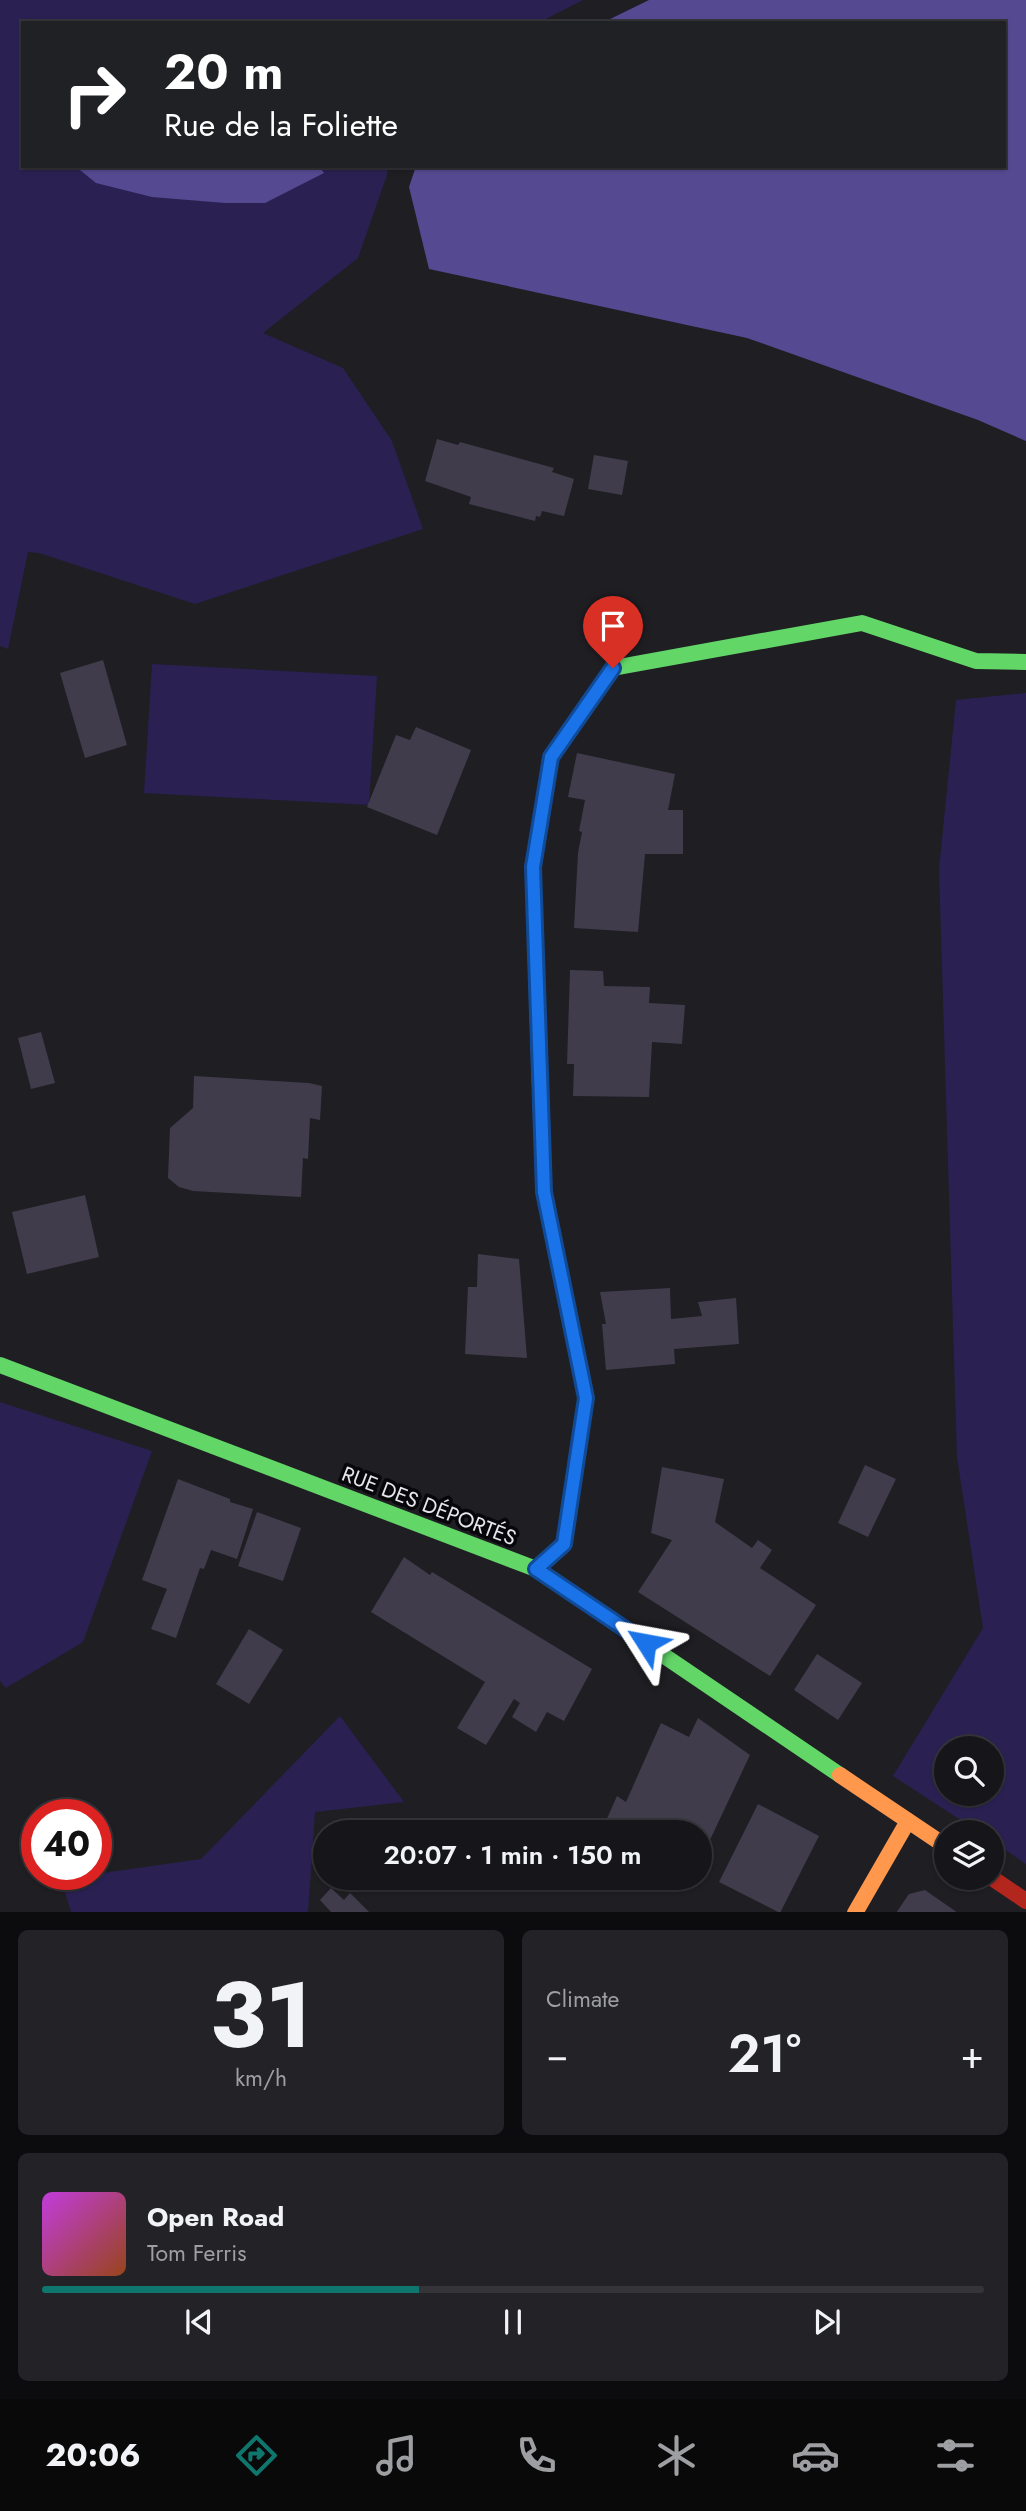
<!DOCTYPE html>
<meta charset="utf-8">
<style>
body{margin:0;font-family:Jost,sans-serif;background:#232327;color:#f1f3f6;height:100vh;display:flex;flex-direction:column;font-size:26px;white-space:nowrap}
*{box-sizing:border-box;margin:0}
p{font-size:23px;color:#9e9fa2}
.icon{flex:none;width:38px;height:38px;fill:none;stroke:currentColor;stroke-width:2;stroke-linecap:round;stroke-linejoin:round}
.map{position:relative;height:1912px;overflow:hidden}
.sheet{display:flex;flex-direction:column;gap:18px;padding:18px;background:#0c0c0e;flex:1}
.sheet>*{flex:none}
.top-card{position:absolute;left:21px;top:21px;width:985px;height:147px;border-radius:0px;box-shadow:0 2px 5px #0004,0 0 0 2px #353539;background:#202124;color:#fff;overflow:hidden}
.fabs{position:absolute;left:934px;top:1736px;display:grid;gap:14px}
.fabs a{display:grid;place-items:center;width:70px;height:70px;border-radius:50%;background:#16161a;box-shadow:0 2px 5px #0004,0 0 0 2px #353539;font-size:35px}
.speed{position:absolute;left:21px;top:1799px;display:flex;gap:14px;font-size:35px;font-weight:700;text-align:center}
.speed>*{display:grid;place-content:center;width:91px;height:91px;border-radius:50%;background:#16161a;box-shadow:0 2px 5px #0004,0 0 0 2px #353539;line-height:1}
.speed .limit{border:10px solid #d22;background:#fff;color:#111}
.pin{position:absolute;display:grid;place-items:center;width:60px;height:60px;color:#fff;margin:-72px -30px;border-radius:50% 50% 50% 0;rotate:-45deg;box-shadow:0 0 7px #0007}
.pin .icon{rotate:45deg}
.me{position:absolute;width:77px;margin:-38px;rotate:304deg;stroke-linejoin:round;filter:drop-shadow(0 0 5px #0008)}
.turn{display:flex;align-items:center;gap:24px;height:147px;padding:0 28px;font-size:32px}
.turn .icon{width:91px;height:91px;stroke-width:2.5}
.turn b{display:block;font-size:49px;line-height:60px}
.big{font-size:52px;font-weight:600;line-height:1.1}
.sheet .card{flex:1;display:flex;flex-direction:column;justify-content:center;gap:10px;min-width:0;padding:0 24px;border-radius:10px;background:#232327}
.sheet .dial{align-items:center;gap:0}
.dial b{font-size:91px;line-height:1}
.song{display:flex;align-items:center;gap:21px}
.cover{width:84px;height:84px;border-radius:10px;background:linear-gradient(135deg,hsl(290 70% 55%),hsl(20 70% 35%))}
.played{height:7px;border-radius:4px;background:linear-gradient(90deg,#0f766e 40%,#353539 40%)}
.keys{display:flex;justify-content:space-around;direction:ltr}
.heat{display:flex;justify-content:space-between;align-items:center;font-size:38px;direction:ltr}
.sheet .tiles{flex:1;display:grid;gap:18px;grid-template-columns:1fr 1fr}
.card:last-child{grid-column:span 2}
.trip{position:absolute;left:313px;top:1820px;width:399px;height:70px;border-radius:35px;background:#16161a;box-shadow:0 2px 5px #0004,0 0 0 2px #353539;font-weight:600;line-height:70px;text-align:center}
.menu{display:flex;height:112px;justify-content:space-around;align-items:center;background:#09090a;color:#9e9fa2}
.menu .icon{width:49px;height:49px}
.menu .active{color:#0f766e}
.menu b{font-size:32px;color:#f1f3f6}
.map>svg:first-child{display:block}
</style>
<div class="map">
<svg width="1026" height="1913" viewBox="0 0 1026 1913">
<rect width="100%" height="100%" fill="#1e1e23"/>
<g fill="#2a2152" fill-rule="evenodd">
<path d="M0,0H583L538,23H23V166H388L387,175L358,258L263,333L343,368L392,441L423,529L195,604L39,553L28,552L8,649L0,646Z"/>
<path d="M152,664L377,676L369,805L144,793Z"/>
<path d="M1026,693V1864L992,1841V1832H979L893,1776L983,1628L957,1457L939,869L956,700ZM947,1748H992V1794H947Z"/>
<path d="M0,1402L152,1451L83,1642L6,1688L0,1681Z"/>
<path d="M340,1716L404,1802L315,1812L308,1912H71L61,1879L201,1859Z"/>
</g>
<g fill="#554a91">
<path d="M649,0H1026V441L978,420L747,338L429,269L409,187L416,166H1004V23H602Z"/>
<path d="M75,166H319L324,173L265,203H225L152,197L96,183Z"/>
</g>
<g fill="#403c4c">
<path d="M437,439L458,445L460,442L554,468L552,472L574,479L564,516L542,511L540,517L536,516L535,521L469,504L471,497L425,481Z"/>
<path d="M594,455L628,461L622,495L588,489Z"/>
<path d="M103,660L127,745L85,758L60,673Z"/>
<path d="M416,727L471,750L437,835L367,807L396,735L410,740Z"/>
<path d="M577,753L675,774L668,810H683V854H645L638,932L574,928L578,853L582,832L579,831L585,800L568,797Z"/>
<path d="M570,970L603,971L604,986L650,987L649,1003L685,1005L682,1044L652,1042L649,1097L573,1096L574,1064H567Z"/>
<path d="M41,1032L55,1083L31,1089L18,1038Z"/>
<path d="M194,1076L309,1083L322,1086L320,1120L310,1118L308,1159L303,1158L301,1197L193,1191L179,1187L168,1178L170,1128L193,1108Z"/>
<path d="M85,1195L99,1257L27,1274L12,1212Z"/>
<path d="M478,1254L519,1259L527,1358L465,1354L468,1287H477Z"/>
<path d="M670,1288L671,1319L702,1316L698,1302L736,1298L739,1344L674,1349L675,1364L606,1370L602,1324H606L600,1292Z"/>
<path d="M865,1465L896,1479L868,1537L838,1523Z"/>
<path d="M662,1467L724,1479L715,1522L752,1548L758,1540L772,1550L760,1568L816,1605L770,1676L638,1592L672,1540L651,1533Z"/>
<path d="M178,1479L230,1499V1502L253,1509L237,1559L211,1550L204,1569L200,1568L176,1638L151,1629L167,1589L142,1580Z"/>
<path d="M257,1512L301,1528L283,1581L238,1566Z"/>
<path d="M404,1557L430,1575L432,1572L592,1669L564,1721L547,1712L536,1732L512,1717L520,1703L514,1699L486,1745L457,1728L485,1682L371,1612Z"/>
<path d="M249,1629L283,1650L249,1704L216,1684Z"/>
<path d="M817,1654L862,1683L838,1720L794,1690Z"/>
<path d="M698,1718L750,1755L709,1842L700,1837V1832H689L677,1826L674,1832H607L602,1830L617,1796L626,1802L661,1723L689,1737Z"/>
<path d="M758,1804L819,1836L780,1913L719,1882Z"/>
<path d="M331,1888L344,1900L350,1893L370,1913H332L320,1900Z"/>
<path d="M925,1890L958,1913H896L909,1894Z"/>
</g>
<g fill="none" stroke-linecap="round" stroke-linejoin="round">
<g stroke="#63d668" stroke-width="16">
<path d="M533,869L551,757L613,668L862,623L976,661L1026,662"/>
<path d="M0,1365L536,1569L840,1775"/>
<path d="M536,1569L564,1544L586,1398L544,1192L540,1087"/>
</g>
<g stroke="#ff974d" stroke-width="16">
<path d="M533,869L540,1087"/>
<path d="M840,1775L947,1847"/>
<path d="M855,1913L908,1821"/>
</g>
<path stroke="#b3261e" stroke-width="16" d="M992,1878L1026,1901"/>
</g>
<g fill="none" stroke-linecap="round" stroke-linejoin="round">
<defs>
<path id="route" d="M613,668L551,757L533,867L544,1192L586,1398L564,1544L536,1569L646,1643"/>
</defs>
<use href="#route" stroke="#114b97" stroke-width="18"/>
<use href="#route" stroke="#1a73e8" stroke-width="12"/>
</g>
<g text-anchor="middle" stroke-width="7" stroke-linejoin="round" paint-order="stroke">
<g font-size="21" fill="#e6e6ec" stroke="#07070b">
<text transform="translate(429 1506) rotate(21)" y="7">RUE DES DÉPORTÉS</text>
</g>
</g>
</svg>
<div class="fabs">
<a><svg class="icon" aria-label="search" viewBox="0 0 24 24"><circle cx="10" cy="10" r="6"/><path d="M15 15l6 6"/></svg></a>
<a><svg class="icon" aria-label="layers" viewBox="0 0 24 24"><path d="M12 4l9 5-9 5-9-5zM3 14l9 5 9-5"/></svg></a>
</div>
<div class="speed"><div class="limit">40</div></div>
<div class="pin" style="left:613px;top:668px;background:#d93025"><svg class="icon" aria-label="arrive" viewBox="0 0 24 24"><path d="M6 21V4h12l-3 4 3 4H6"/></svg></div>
<svg class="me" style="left:646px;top:1643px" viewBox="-20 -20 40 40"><path d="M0-17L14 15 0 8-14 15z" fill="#1a73e8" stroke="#fff" stroke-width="4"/></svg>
<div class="trip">20:07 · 1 min · 150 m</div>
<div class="top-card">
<div class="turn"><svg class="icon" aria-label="right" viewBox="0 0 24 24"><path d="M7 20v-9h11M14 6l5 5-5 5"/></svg><div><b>20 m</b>Rue de la Foliette</div></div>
</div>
</div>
<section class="sheet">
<div class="tiles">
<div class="card dial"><b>31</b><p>km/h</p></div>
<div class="card"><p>Climate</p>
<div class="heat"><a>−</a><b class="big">21°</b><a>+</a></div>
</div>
<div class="card">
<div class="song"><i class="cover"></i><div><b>Open Road</b><p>Tom Ferris</p></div></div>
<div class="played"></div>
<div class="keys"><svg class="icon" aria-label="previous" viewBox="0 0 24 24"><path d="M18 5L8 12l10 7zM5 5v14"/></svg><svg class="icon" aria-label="pause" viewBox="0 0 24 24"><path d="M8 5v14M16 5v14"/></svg><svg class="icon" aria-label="next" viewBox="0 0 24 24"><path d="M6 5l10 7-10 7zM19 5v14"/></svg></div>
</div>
</div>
</section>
<nav class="menu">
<b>20:06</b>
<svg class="icon active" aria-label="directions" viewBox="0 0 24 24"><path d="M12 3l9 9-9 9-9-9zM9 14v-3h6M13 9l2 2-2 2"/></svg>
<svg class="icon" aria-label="music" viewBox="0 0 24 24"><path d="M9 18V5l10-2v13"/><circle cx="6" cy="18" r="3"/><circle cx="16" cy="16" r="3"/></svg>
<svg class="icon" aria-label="phone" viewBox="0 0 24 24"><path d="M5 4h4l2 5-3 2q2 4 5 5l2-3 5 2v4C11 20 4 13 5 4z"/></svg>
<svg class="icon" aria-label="climate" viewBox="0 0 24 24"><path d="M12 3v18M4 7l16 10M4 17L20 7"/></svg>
<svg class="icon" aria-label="car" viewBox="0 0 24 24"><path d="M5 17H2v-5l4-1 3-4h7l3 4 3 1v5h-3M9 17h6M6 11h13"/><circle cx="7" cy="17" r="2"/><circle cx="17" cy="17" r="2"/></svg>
<svg class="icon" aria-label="filters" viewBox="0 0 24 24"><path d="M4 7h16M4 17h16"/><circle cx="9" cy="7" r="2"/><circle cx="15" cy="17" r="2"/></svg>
</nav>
